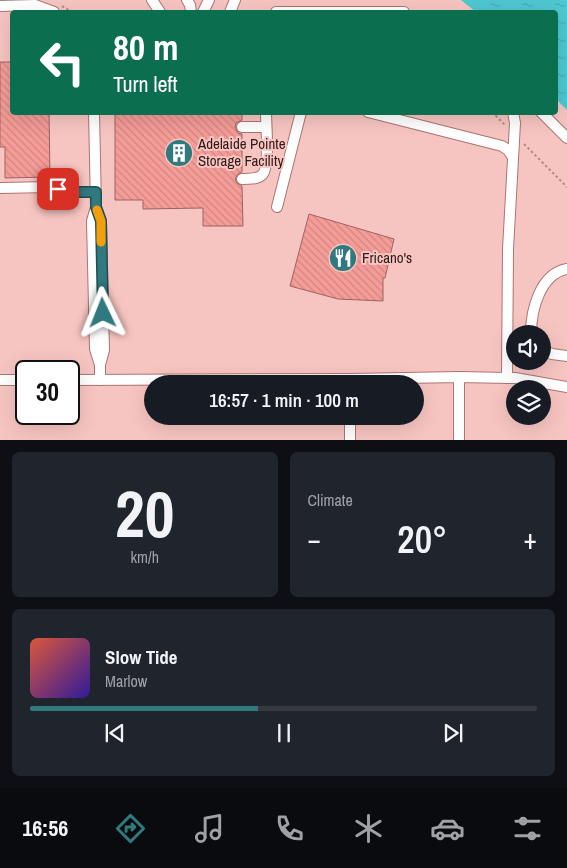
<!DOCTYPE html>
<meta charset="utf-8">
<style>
body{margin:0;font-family:"Archivo Narrow",sans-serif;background:#20242c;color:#f1f3f6;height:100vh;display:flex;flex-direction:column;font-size:19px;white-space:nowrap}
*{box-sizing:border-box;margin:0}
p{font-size:16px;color:#9ea1a6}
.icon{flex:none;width:28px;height:28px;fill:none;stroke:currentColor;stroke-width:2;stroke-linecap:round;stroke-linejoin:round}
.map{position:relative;height:440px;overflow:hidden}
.drawer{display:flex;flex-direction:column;gap:12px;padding:12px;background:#0d0f14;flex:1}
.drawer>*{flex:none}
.banner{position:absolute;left:10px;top:10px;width:548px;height:105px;border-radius:5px;box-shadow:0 5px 20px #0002;background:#0b6e4f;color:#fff;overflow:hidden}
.controls{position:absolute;left:506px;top:325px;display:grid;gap:10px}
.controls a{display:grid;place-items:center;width:45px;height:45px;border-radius:50%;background:#171b24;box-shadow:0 5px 20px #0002;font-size:25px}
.speed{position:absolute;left:15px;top:360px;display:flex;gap:10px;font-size:25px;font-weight:700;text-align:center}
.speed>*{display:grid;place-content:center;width:65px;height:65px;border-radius:50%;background:#171b24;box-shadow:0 5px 20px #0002;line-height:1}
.speed .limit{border:2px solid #111;border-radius:8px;background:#fff;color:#111}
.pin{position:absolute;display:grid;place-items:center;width:42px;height:42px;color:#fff;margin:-21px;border-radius:10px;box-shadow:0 2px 8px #0006}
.me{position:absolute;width:55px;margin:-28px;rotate:358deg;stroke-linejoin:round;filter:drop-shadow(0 0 4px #0008)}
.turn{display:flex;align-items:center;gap:18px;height:105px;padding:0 20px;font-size:22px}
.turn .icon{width:65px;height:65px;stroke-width:2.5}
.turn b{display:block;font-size:35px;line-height:42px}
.big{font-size:38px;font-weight:600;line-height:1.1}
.drawer .card{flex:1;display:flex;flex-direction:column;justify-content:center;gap:8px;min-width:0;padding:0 18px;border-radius:8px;background:#20242c}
.drawer .dial{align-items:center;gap:0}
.dial b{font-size:65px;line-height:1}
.song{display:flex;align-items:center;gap:15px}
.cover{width:60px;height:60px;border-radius:8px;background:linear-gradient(135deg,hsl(10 70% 55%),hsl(250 70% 35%))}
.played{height:5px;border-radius:2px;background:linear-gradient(90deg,#30797f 45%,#363941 45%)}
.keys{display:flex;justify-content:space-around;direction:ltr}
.heat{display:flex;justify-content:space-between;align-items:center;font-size:28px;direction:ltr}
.drawer .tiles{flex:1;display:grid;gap:12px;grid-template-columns:1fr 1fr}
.card:last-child{grid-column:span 2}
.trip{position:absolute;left:144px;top:375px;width:280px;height:50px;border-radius:25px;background:#171b24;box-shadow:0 5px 20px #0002;font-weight:600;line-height:50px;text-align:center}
.menu{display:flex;height:80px;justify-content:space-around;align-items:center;background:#090b0e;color:#9ea1a6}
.menu .icon{width:35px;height:35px}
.menu .selected{color:#30797f}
.menu b{font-size:22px;color:#f1f3f6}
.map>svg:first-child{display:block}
</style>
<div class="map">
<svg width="567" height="441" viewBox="0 0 567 441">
<defs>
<pattern id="water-ripples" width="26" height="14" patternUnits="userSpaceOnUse" patternTransform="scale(1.25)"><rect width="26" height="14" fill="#4ec7d1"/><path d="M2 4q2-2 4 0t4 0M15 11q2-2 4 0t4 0" fill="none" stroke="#44aab3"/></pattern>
<pattern id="building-back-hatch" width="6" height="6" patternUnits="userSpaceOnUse" patternTransform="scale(1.25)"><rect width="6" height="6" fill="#f59c98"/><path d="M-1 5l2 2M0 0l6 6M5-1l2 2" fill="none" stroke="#d28682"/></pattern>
</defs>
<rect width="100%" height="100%" fill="#f7c5c1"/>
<path fill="url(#water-ripples)" d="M461,0H567V110L555,98V12H476Z"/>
<g fill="url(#building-back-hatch)" stroke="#9b6461">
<path d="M0,62H12V112H49L50,177L5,178V147H0Z"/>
<path d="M115,112H242V120L236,123L235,127L238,133L242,134V172L238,174L235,179L237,183L242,186L243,226H203V208L143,209V200H115Z"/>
<path d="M309,214L394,239L385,278H383V301L338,299L290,286Z"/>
</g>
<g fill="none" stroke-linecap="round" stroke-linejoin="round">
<defs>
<g id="minor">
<path d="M152,0L160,12"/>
<path d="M187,0L190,5L191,12"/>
<path d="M0,6L35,5L54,12"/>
<path d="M203,12L209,0"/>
<path d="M230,12L235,0"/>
<path d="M276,12H404"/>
<path d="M94,112L96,207L92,221L95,349L100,365V380"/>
<path d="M368,112L502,146L508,150L512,156"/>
<path d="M541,112L567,138"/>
<path d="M242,127H266"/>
<path d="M242,179C249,178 257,180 262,175C270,168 266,125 266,112"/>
<path d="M0,188L50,187L68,192H96"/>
<path d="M96,207L101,221L104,350L100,365"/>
<path d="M277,207L301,112"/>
<path d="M531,334C531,310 540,274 567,269"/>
<path d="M542,350L552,354L567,356"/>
<path d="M459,377V441"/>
<path d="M507,378L508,249L515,123L513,112"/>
<path d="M0,380H26"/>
<path d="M69,380L350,379L459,377L515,378L567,387"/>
<path d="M350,416V441"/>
</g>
</defs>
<use href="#minor" stroke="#ad7471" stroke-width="12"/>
<g stroke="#b18986" stroke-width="2" stroke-dasharray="2.5 2.5" stroke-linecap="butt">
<path d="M62,6L72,12"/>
<path d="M492,112L505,125"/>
<path d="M524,144L567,187"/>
</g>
<use href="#minor" stroke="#fff" stroke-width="10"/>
</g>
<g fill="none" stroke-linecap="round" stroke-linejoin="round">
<defs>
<path id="route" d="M58,189L68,192H96V207L101,221L103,313"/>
</defs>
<use href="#route" stroke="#1f4f53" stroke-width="12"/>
<use href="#route" stroke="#30797f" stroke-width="9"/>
<path stroke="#f59e0b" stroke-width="9" d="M97,210L101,221V242"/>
</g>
<defs>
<symbol id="building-disc" viewBox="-11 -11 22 22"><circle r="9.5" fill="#30797f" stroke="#f7c5c1"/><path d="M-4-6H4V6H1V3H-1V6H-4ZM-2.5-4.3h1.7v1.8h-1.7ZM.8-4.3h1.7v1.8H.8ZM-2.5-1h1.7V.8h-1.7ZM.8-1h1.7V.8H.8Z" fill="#fff"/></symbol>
<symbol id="restaurant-disc" viewBox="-11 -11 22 22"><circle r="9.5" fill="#30797f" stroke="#f7c5c1"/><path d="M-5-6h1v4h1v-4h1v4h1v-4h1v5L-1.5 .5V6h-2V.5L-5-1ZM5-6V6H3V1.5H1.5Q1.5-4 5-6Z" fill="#fff"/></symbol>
</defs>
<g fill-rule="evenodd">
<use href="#building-disc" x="163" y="137" width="32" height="32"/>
<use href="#restaurant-disc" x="327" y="242" width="32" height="32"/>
</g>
<g text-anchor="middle" stroke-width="4" stroke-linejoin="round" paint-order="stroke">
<g font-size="15" fill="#301918" stroke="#f7c5c1" text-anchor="start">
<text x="198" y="149">Adelaide Pointe<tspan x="198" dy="17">Storage Facility</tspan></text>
<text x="362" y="263">Fricano's</text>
</g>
</g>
</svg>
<div class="controls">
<a><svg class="icon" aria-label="sound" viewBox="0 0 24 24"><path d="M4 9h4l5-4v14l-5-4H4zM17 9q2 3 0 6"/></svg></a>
<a><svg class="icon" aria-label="layers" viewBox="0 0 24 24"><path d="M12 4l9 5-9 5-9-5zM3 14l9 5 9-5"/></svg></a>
</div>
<div class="speed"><div class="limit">30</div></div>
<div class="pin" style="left:58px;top:189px;background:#d93025"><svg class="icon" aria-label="arrive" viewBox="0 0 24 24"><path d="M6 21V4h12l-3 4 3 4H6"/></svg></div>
<svg class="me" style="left:103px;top:313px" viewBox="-20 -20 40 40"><path d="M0-17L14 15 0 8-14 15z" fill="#30797f" stroke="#fff" stroke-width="4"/></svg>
<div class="trip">16:57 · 1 min · 100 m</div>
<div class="banner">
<div class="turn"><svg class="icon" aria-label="left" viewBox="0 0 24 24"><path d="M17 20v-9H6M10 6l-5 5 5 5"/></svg><div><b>80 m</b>Turn left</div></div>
</div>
</div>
<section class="drawer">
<div class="tiles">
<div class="card dial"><b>20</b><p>km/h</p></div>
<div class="card"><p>Climate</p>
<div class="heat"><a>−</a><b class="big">20°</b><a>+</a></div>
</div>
<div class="card">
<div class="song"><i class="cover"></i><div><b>Slow Tide</b><p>Marlow</p></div></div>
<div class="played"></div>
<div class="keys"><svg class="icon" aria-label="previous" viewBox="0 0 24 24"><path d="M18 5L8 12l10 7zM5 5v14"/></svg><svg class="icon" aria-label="pause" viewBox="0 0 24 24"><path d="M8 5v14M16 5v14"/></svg><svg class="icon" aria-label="next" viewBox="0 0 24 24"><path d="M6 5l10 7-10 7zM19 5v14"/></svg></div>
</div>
</div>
</section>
<nav class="menu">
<b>16:56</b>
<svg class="icon selected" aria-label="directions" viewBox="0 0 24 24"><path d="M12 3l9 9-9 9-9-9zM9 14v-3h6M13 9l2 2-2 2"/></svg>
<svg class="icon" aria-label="music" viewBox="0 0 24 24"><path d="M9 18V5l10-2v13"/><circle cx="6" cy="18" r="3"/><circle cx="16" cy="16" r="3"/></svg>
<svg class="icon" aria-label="phone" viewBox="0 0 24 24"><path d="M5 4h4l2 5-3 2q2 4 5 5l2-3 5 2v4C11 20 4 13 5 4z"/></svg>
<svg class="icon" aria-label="climate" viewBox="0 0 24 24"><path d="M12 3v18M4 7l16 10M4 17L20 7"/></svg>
<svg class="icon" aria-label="car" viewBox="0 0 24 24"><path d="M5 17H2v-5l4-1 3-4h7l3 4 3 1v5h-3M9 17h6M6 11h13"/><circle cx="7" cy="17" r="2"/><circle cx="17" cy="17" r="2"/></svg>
<svg class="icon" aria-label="filters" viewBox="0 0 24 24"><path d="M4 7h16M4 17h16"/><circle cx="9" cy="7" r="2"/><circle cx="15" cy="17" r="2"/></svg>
</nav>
